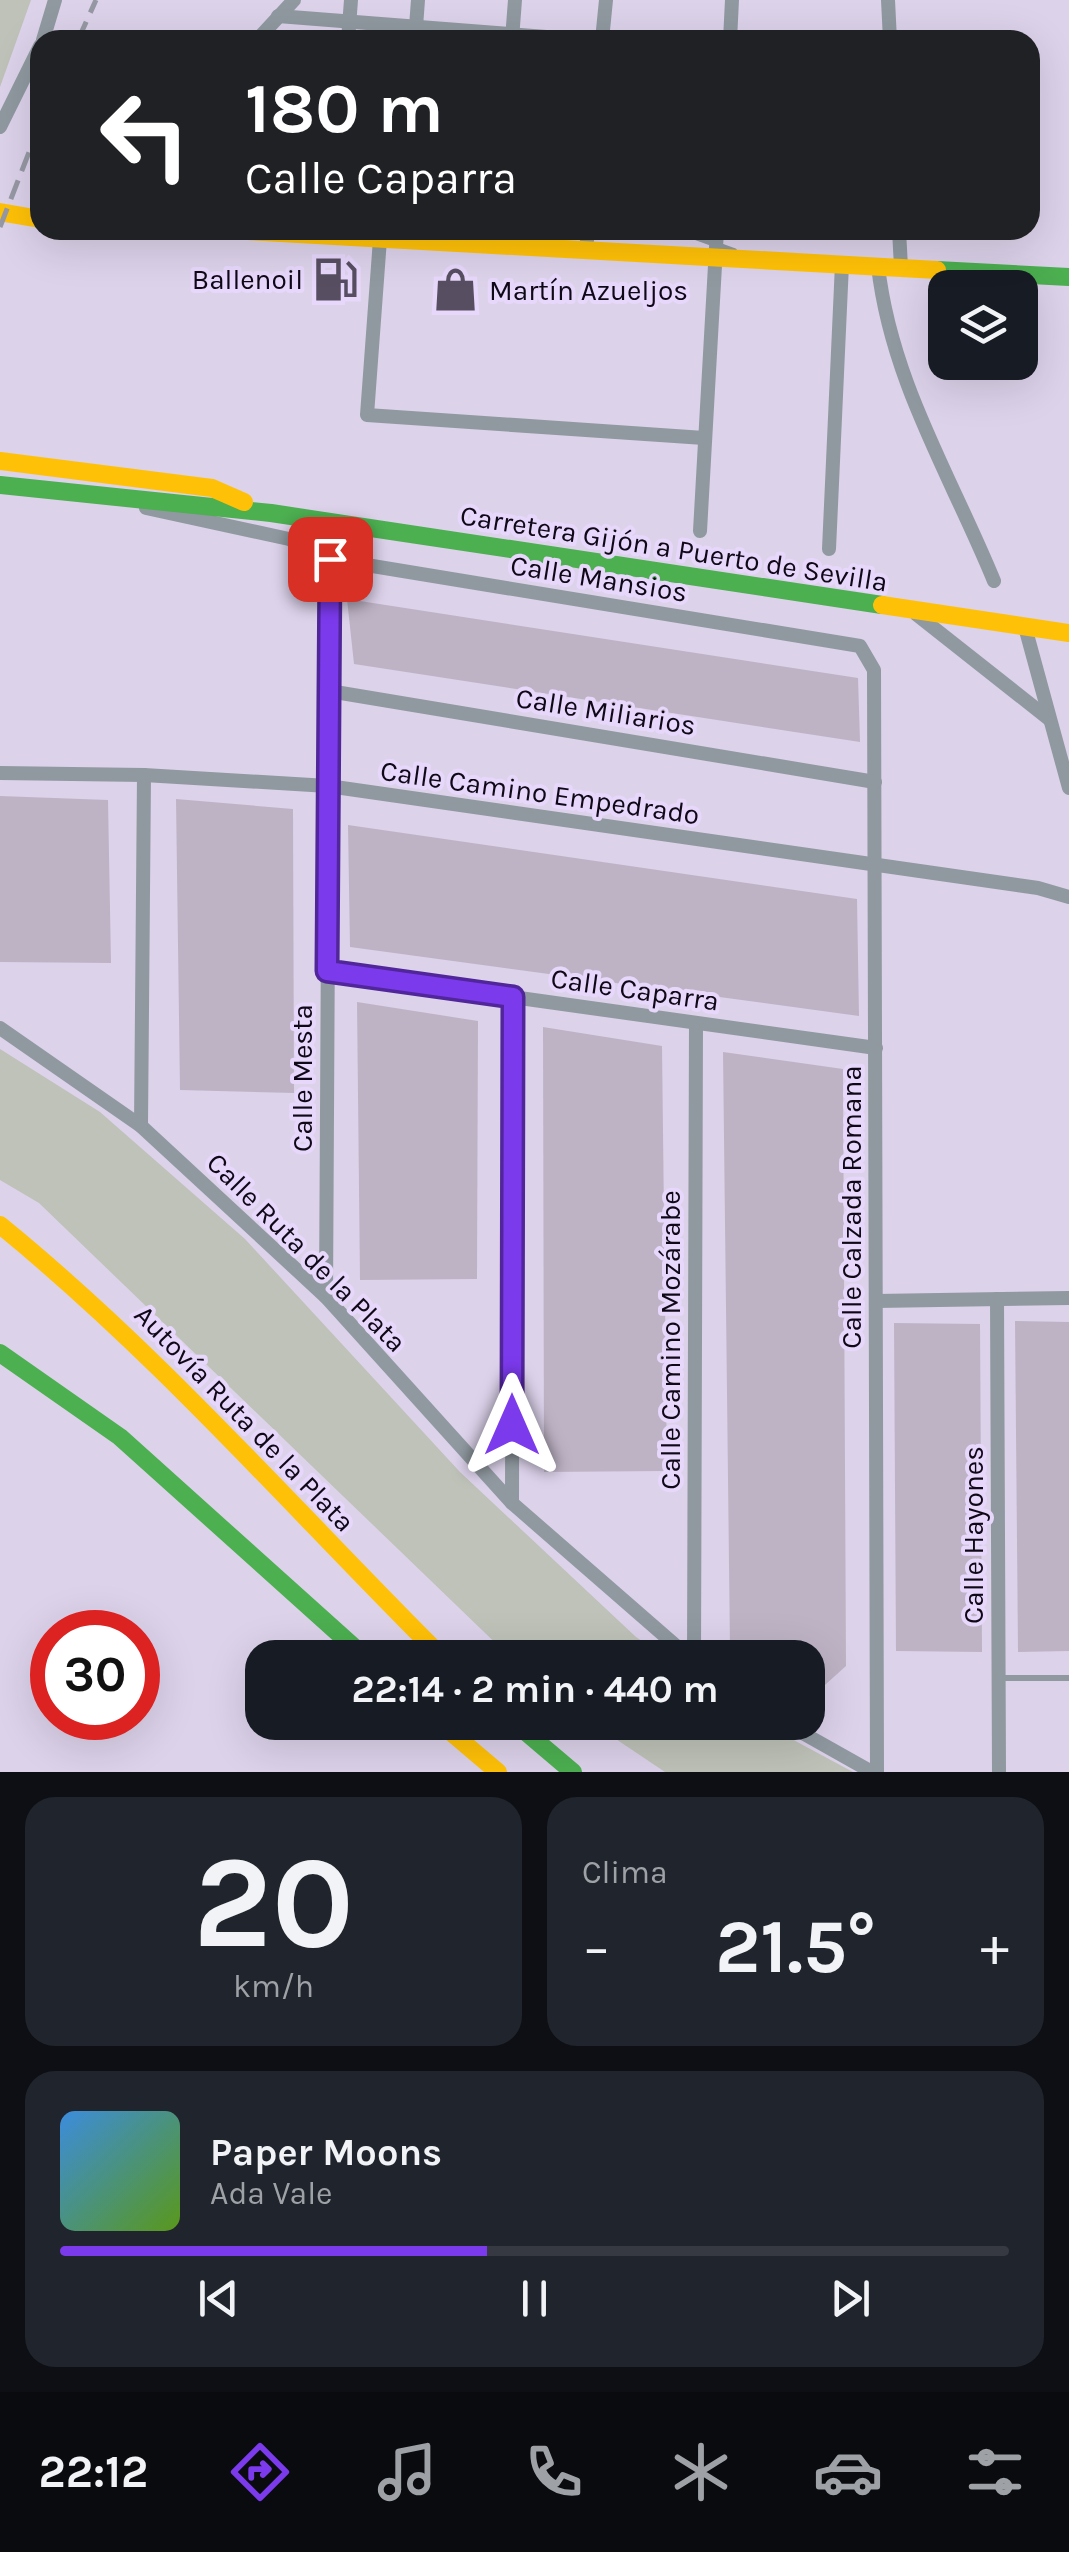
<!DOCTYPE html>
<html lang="es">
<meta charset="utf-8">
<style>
body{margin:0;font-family:Karla,sans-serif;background:#20242c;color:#f1f3f6;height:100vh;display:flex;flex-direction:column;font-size:38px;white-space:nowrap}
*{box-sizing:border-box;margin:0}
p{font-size:32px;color:#9ea1a6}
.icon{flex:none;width:55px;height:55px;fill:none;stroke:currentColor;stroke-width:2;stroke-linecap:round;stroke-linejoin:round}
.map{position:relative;height:1772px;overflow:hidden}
.side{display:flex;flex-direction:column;gap:25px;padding:25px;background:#0d0f14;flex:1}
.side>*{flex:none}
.guide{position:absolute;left:30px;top:30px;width:1010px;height:210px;border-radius:30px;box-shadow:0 10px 40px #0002;background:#202124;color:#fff;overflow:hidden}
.controls{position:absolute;left:928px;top:270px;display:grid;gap:20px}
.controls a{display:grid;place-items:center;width:110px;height:110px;border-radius:20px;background:#171b24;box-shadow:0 10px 40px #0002;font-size:50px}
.speed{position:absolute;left:30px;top:1610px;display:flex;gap:20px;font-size:50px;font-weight:700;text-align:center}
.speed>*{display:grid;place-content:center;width:130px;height:130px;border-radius:50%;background:#171b24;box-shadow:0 10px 40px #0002;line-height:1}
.speed .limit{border:15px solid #d22;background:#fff;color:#111}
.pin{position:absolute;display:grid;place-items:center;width:85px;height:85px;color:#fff;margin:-42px;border-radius:20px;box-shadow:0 5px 15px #0006}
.me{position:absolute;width:110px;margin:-55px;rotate:0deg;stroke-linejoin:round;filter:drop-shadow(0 0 8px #0008)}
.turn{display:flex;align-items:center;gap:35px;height:210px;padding:0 50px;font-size:45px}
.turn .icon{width:130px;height:130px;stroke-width:2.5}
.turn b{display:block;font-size:70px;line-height:85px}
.big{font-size:75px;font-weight:700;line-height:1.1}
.side .card{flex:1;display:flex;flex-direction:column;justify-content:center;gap:15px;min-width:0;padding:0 35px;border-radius:30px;background:#20242c}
.side .dial{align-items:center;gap:0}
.dial b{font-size:130px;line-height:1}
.song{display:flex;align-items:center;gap:30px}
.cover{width:120px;height:120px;border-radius:15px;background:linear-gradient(135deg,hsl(210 70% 55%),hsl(90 70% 35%))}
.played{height:10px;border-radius:5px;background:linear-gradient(90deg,#7c3aed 45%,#363941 45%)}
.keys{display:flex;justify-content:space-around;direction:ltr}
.heat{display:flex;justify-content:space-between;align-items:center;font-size:55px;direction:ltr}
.side .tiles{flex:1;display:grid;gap:25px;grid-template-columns:1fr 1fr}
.card:last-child{grid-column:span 2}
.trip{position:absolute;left:245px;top:1640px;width:580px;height:100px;border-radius:30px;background:#171b24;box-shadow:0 10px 40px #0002;font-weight:700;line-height:100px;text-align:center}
.menu{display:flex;height:160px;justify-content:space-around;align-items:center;background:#090b0e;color:#9ea1a6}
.menu .icon{width:70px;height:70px}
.menu .selected{color:#7c3aed}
.menu b{font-size:45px;color:#f1f3f6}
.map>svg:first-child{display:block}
</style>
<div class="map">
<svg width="1069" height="1772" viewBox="0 0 1069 1772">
<rect width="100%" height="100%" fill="#dcd2ea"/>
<g fill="#bec2b8">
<path d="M0,0H31L0,87Z"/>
<path d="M0,1049L100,1112L245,1239L460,1472L636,1637L665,1657H510L39,1203L0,1180Z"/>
<path d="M592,1723H762L853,1772H665Z"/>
</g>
<g fill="#beb3c5">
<path d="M347,599L858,678L860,742L354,664Z"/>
<path d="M0,796L108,800L111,963L0,962Z"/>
<path d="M176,799L293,809L294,1093L180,1090Z"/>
<path d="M348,825L857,899L859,1016L350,947Z"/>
<path d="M357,1002L478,1021L477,1279L360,1280Z"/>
<path d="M543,1027L662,1046L667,1471L544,1472Z"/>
<path d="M723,1052L843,1069L846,1666L816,1693L808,1692V1658H742L730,1649Z"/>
<path d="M1015,1321L1069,1322V1651L1018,1652Z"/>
<path d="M894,1323L980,1324L982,1652L896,1651Z"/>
</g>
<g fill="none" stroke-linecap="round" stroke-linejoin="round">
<g stroke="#9099a0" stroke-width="6">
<path d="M676,230L734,251"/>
<path d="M590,237L608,230"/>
<path d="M1000,1678H1069"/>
</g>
<g stroke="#9099a0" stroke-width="14">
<path d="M888,0L890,40"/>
<path d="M278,16L585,40"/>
<path d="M512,39L515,0"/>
<path d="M43,40L55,0"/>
<path d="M257,40L294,0"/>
<path d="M348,40L351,0"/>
<path d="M415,40L418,0"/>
<path d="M602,40L606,0"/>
<path d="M730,40L732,0"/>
<path d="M0,127L40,46"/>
<path d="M899,230L901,267"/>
<path d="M380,239L367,415L704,438"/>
<path d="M500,246V230"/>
<path d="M586,250L588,230"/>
<path d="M878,266C891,381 951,476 994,581"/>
<path d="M146,508L289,539L330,559L860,646L874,670L877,1772"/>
<path d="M700,531L717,230"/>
<path d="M829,549L842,264"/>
<path d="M916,614L1049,719"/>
<path d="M1025,627L1069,788"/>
<path d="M329,691L875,782"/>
<path d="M0,773L144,775L328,786L1038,888L1069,897"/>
<path d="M327,971L876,1048"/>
<path d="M0,1028L141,1126L326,1297L512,1503L690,1658"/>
<path d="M141,1126L144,775"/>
<path d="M326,1297L330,559"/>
<path d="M997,1299L999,1772"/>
<path d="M876,1301L1069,1298"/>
<path d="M512,1503L513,997"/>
<path d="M694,1658L696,1023"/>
<path d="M783,1722L872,1772"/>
</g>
<g stroke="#4caf50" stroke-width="18">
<path d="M937,270L1069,277"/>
<path d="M0,485L271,513L882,605"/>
<path d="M0,1353L120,1437L366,1658"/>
<path d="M514,1722L573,1772"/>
</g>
<g stroke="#ffc107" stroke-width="18">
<path d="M0,212L40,219"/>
<path d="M228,230L937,270"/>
<path d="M0,461L212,488L244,502"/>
<path d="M882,605L1069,633"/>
<path d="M0,1225C161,1356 296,1512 443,1658"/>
<path d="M439,1722L498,1772"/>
</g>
<g stroke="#9699a3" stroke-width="5" stroke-dasharray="20 10" stroke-linecap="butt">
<path d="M78,40L96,0"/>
<path d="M0,227L40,124"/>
</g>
</g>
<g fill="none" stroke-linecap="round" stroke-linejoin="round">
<defs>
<path id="route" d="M330,559L327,971L513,997L512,1425"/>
</defs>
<use href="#route" stroke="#51269a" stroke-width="25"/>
<use href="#route" stroke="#7c3aed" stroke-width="18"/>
</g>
<defs>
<symbol id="fuel-bare" viewBox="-9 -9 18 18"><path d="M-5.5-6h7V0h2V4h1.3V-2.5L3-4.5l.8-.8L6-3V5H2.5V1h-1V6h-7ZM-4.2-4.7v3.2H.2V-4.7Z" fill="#574f61" stroke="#e6d7fb" stroke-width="2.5" paint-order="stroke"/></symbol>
<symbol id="shop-bare" viewBox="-9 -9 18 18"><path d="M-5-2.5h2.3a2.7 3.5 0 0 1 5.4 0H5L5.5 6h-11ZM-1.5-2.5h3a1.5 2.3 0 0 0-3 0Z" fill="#574f61" stroke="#e6d7fb" stroke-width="2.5" paint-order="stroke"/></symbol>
</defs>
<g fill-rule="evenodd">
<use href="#fuel-bare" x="304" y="248" width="63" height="63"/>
<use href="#shop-bare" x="424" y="258" width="63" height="63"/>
</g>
<g text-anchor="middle" stroke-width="8" stroke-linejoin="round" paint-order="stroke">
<g font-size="28" fill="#0f0817" stroke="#e6d7fb" text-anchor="end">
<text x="303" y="289">Ballenoil</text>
<text x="489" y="300" text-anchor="start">Martín Azueljos</text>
</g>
<g font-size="28" fill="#0f0817" stroke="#e6d7fb">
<text transform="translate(674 548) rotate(9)" y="10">Carretera Gijón a Puerto de Sevilla</text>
<text transform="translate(599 578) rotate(9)" y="10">Calle Mansios</text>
<text transform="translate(606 711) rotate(9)" y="10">Calle Miliarios</text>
<text transform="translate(540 792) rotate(8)" y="10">Calle Camino Empedrado</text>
<text transform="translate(635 989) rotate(8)" y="10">Calle Caparra</text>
<text transform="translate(302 1078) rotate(-90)" y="10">Calle Mesta</text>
<text transform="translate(851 1207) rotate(-90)" y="10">Calle Calzada Romana</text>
<text transform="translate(307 1252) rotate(45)" y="10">Calle Ruta de la Plata</text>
<text transform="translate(670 1340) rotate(-90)" y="10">Calle Camino Mozárabe</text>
<text transform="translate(245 1418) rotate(46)" y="10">Autovía Ruta de la Plata</text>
<text transform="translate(973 1535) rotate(-90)" y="10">Calle Hayones</text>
</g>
</g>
</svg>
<div class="controls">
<a><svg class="icon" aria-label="layers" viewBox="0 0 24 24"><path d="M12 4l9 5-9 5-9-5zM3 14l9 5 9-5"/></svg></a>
</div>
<div class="speed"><div class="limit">30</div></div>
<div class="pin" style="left:330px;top:559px;background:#d93025"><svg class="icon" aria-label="arrive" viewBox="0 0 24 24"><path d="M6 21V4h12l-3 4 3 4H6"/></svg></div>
<svg class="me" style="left:512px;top:1425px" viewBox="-20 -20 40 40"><path d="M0-17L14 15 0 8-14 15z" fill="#7c3aed" stroke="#fff" stroke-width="4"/></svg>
<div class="trip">22:14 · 2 min · 440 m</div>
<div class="guide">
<div class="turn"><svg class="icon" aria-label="left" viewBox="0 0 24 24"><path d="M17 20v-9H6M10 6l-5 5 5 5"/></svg><div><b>180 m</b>Calle Caparra</div></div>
</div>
</div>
<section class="side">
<div class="tiles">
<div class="card dial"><b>20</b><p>km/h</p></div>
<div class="card"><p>Clima</p>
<div class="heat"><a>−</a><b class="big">21.5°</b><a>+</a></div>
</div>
<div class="card">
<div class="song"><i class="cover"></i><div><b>Paper Moons</b><p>Ada Vale</p></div></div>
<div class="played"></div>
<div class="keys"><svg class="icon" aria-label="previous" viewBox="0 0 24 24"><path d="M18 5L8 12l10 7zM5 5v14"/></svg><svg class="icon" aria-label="pause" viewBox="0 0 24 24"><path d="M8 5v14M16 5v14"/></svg><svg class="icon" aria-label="next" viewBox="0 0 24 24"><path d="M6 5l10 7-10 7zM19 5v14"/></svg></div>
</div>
</div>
</section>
<nav class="menu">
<b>22:12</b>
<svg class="icon selected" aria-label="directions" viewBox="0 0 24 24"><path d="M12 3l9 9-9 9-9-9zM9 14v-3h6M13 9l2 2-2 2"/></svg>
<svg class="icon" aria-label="music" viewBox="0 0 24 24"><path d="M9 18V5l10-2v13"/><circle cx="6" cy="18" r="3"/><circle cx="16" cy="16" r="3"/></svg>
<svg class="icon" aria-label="phone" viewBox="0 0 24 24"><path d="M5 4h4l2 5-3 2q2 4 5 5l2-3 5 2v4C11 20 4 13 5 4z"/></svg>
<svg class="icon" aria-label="climate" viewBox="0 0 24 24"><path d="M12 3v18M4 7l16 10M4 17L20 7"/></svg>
<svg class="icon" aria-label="car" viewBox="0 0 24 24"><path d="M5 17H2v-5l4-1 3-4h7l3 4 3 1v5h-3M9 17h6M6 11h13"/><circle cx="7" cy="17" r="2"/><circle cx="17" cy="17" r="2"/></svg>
<svg class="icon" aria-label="filters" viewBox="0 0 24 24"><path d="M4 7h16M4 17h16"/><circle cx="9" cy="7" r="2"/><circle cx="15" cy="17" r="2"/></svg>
</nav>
